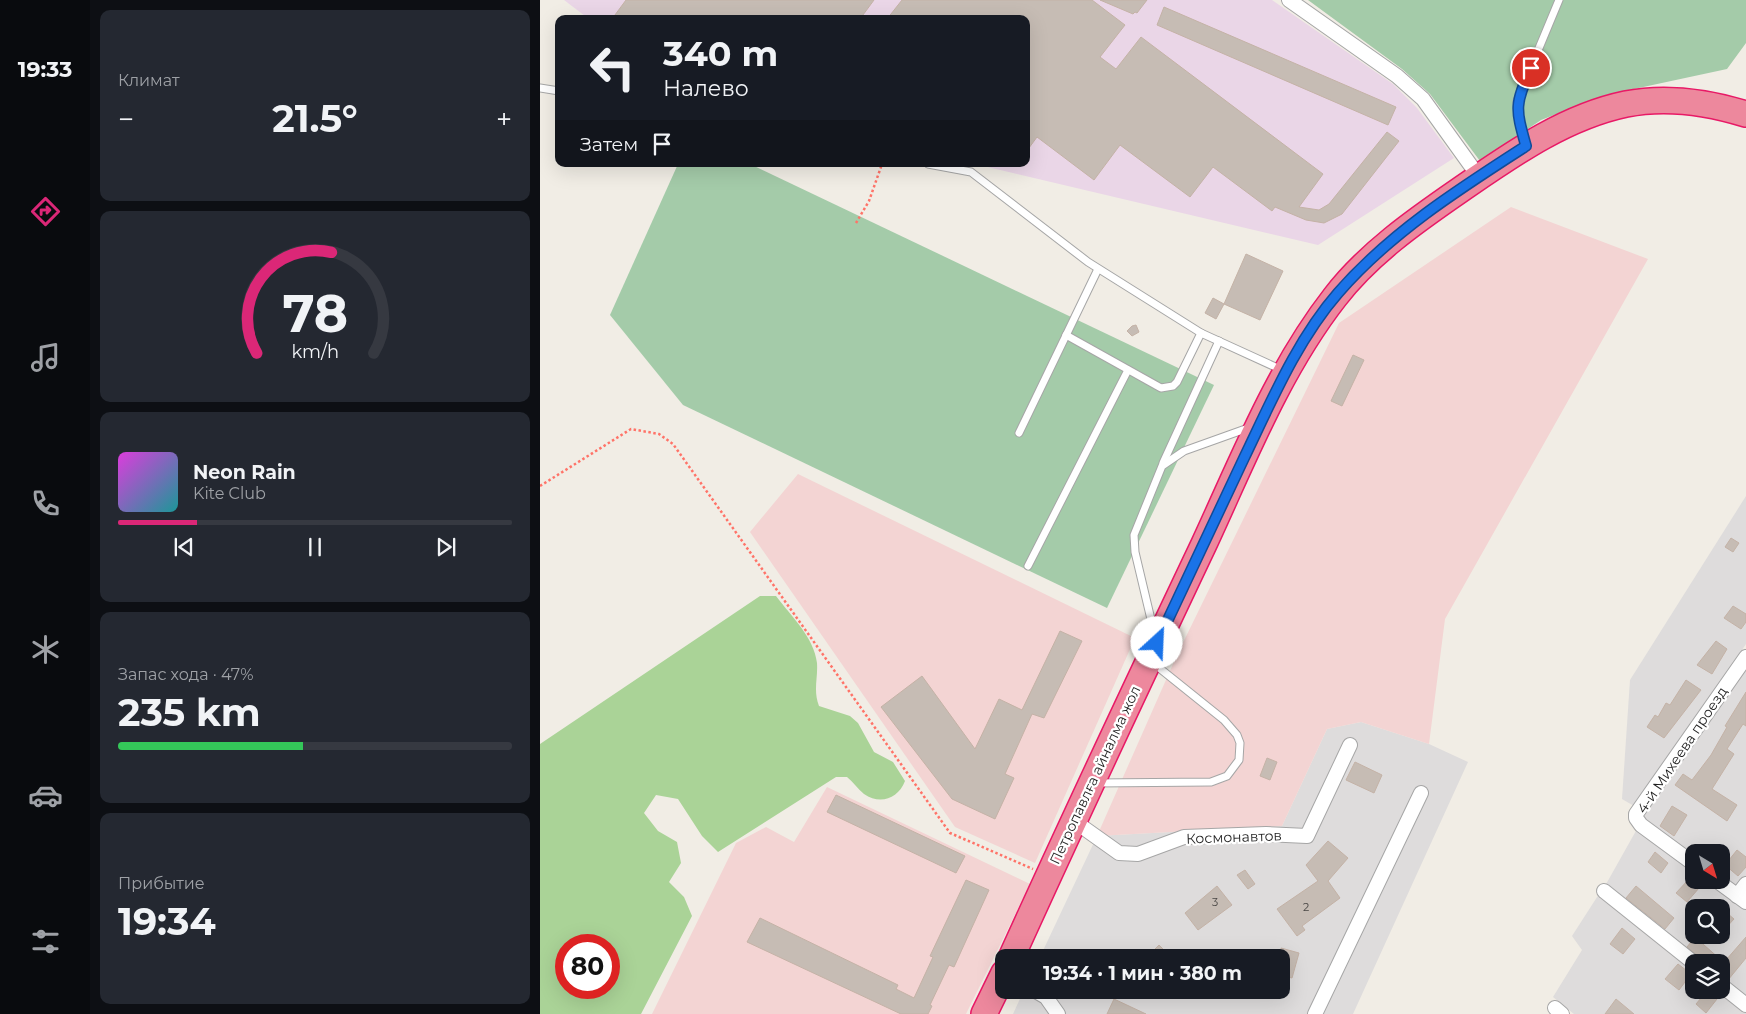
<!DOCTYPE html>
<html lang="ru">
<meta charset="utf-8">
<style>
body{margin:0;font-family:Montserrat,sans-serif;background:#242831;color:#f1f3f6;height:100vh;display:flex;flex-direction:column;font-size:19px;white-space:nowrap}
*{box-sizing:border-box;margin:0}
p{font-size:16px;color:#9ea1a6}
.icon{flex:none;width:28px;height:28px;fill:none;stroke:currentColor;stroke-width:2;stroke-linecap:round;stroke-linejoin:round}
.map{position:relative;flex:1;overflow:hidden}
.panel{display:flex;flex-direction:column;gap:10px;padding:10px;background:#0d0f14;width:450px}
.panel>*{flex:none}
.guide{position:absolute;left:15px;top:15px;width:475px;height:152px;border-radius:10px;box-shadow:0 5px 20px #0002;background:#171b24;color:#f1f3f6;overflow:hidden}
.needle{width:32px;rotate:142deg}
.fabs{position:absolute;left:1145px;top:844px;display:grid;gap:10px}
.fabs a{display:grid;place-items:center;width:45px;height:45px;border-radius:10px;background:#171b24;box-shadow:0 5px 20px #0002;font-size:25px}
.speed{position:absolute;left:15px;top:934px;display:flex;gap:10px;font-size:25px;font-weight:700;text-align:center}
.speed>*{display:grid;place-content:center;width:65px;height:65px;border-radius:50%;background:#171b24;box-shadow:0 5px 20px #0002;line-height:1}
.speed .limit{border:8px solid #d22;background:#fff;color:#111}
.pin{position:absolute;display:grid;place-items:center;width:42px;height:42px;color:#fff;margin:-21px;border:2px solid #fff;border-radius:50%;box-shadow:0 1px 5px #0007}
.me{position:absolute;width:55px;margin:-28px;rotate:25deg;stroke-linejoin:round;filter:drop-shadow(0 0 4px #0008)}
.turn{display:flex;align-items:center;gap:18px;height:105px;padding:0 25px;font-size:22px}
.turn .icon{width:65px;height:65px;stroke-width:2.5}
.turn b{display:block;font-size:35px;line-height:42px}
.then{display:flex;align-items:center;height:48px;padding:0 25px;background:#0003;gap:10px;font-size:19px}
.big{font-size:38px;font-weight:700;line-height:1.1}
.panel .tile{flex:1;display:flex;flex-direction:column;justify-content:center;gap:8px;min-width:0;padding:0 18px;border-radius:10px;background:#242831}
.panel .dial{align-items:center;gap:0}
.dial svg{height:130px;overflow:visible;fill:none;stroke:#363941;stroke-width:7;stroke-linecap:round;text-anchor:middle}
.dial text{fill:#f1f3f6;stroke:none}
.song{display:flex;align-items:center;gap:15px}
.cover{width:60px;height:60px;border-radius:8px;background:linear-gradient(135deg,hsl(300 70% 55%),hsl(180 70% 35%))}
.played{height:5px;border-radius:2px;background:linear-gradient(90deg,#db2777 20%,#363941 20%)}
.keys{display:flex;justify-content:space-around;direction:ltr}
.heat{display:flex;justify-content:space-between;align-items:center;font-size:28px;direction:ltr}
.charge{height:8px;border-radius:4px;background:linear-gradient(90deg,#34c759 47%,#363941 0)}
.trip{position:absolute;left:455px;top:949px;width:295px;height:50px;border-radius:10px;background:#171b24;box-shadow:0 5px 20px #0002;font-weight:700;line-height:50px;text-align:center}
main{display:flex;flex:1;min-height:0}
.tabs{display:flex;flex-direction:column;width:90px;justify-content:space-around;align-items:center;background:#090b0e;color:#9ea1a6}
.tabs .icon{width:35px;height:35px}
.tabs .selected{color:#db2777}
.tabs b{font-size:22px;color:#f1f3f6}
.map>svg:first-child{display:block}
</style>
<main>
<nav class="tabs">
<b>19:33</b>
<svg class="icon selected" aria-label="directions" viewBox="0 0 24 24"><path d="M12 3l9 9-9 9-9-9zM9 14v-3h6M13 9l2 2-2 2"/></svg>
<svg class="icon" aria-label="music" viewBox="0 0 24 24"><path d="M9 18V5l10-2v13"/><circle cx="6" cy="18" r="3"/><circle cx="16" cy="16" r="3"/></svg>
<svg class="icon" aria-label="phone" viewBox="0 0 24 24"><path d="M5 4h4l2 5-3 2q2 4 5 5l2-3 5 2v4C11 20 4 13 5 4z"/></svg>
<svg class="icon" aria-label="climate" viewBox="0 0 24 24"><path d="M12 3v18M4 7l16 10M4 17L20 7"/></svg>
<svg class="icon" aria-label="car" viewBox="0 0 24 24"><path d="M5 17H2v-5l4-1 3-4h7l3 4 3 1v5h-3M9 17h6M6 11h13"/><circle cx="7" cy="17" r="2"/><circle cx="17" cy="17" r="2"/></svg>
<svg class="icon" aria-label="filters" viewBox="0 0 24 24"><path d="M4 7h16M4 17h16"/><circle cx="9" cy="7" r="2"/><circle cx="15" cy="17" r="2"/></svg>
</nav>
<section class="panel">
<div class="tile"><p>Климат</p>
<div class="heat"><a>−</a><b class="big">21.5°</b><a>+</a></div>
</div>
<div class="tile dial"><svg viewBox="0 0 100 80">
<path d="M14 69A42 42 0 1 1 86 69"/>
<path d="M14 69A42 42 0 0 1 60 7" stroke="#db2777"/>
<text x="50" y="56" font-size="32" font-weight="700">78</text>
<text x="50" y="72" font-size="11">km/h</text>
</svg></div>
<div class="tile">
<div class="song"><i class="cover"></i><div><b>Neon Rain</b><p>Kite Club</p></div></div>
<div class="played"></div>
<div class="keys"><svg class="icon" aria-label="previous" viewBox="0 0 24 24"><path d="M18 5L8 12l10 7zM5 5v14"/></svg><svg class="icon" aria-label="pause" viewBox="0 0 24 24"><path d="M8 5v14M16 5v14"/></svg><svg class="icon" aria-label="next" viewBox="0 0 24 24"><path d="M6 5l10 7-10 7zM19 5v14"/></svg></div>
</div>
<div class="tile"><p>Запас хода · 47%</p><b class="big">235 km</b><div class="charge"></div></div>
<div class="tile"><p>Прибытие</p><b class="big">19:34</b></div>
</section>
<div class="map">
<svg width="1206" height="1014" viewBox="0 0 1206 1014">
<rect width="100%" height="100%" fill="#f1ede5"/>
<g fill="#dedcdc" fill-rule="evenodd">
<path d="M1206,496V644L1094,806L1082,799L1090,680Z"/>
<path d="M1206,669V877L1197,890L1181,878V852H1154V858L1103,818L1104,812Z"/>
<path d="M821,722L889,744L928,762L813,1014H473L484,990H741V958L500,957L557,836L742,826L787,729Z"/>
<path d="M1097,829L1154,870V880H1168L1206,908V1000L1181,980V962H1160L1065,886ZM1154,908H1181V935H1154Z"/>
<path d="M1059,894L1154,969V990H1180L1206,1011V1014H1034L1013,997L1042,950L1032,936Z"/>
</g>
<g fill="#f3d4d3">
<path d="M971,207L1108,259L905,619L889,744L821,722L787,729L742,826L557,836L637,655L799,323Z"/>
<path d="M258,474L595,638L495,863L415,827L210,532Z"/>
<path d="M287,787L490,884L426,1014H112L196,843L226,827L254,842Z"/>
</g>
<path fill="#ead6e7" d="M24,0H732L853,84L877,108L914,158L778,245L435,164H486V19H49Z"/>
<path fill="#aad397" fill-rule="evenodd" d="M220,596H236C251,616 274,637 277,663C278,679 273,690 279,706L310,716L318,723L334,752L353,762L365,781C358,799 340,805 324,794C318,789 313,782 307,777H296L178,852L162,836L138,799L116,795L104,813L118,831L137,842L141,863L129,882L144,897L152,916L101,1014H0V744ZM26,945H69V988H26Z"/>
<g fill="#a4cba9">
<path d="M768,0H1206V43L1187,69L1066,95L1001,120L940,161L890,94L862,69Z"/>
<path d="M138,164H210L674,385L567,608L143,405L70,315Z"/>
</g>
<g fill="#c6bcb4" stroke="#c4b2a6">
<path d="M86,0H334L320,19H72Z"/>
<path d="M362,0H552L585,25L560,57L576,69L601,37L783,174L759,207L779,210L789,204L847,132L859,141L802,214L784,223L766,220L735,207L732,211L673,167L650,197L580,145L554,180L497,137L486,152V19H347Z"/>
<path d="M560,0H607L597,13L595,12L593,14Z"/>
<path d="M624,7L856,107L848,125L617,25Z"/>
<path d="M706,254L743,271L720,320L684,304Z"/>
<path d="M673,298L684,304L676,319L665,313Z"/>
<path d="M596,325L599,332L592,336L587,331L592,326Z"/>
<path d="M813,355L824,360L802,406L791,401Z"/>
<path d="M1191,538L1199,543L1193,552L1185,547Z"/>
<path d="M1193,606L1206,614V622L1201,629L1184,618Z"/>
<path d="M520,631L542,641L504,718L492,714L465,774L474,778L455,819L412,799L341,707L382,676L435,749L459,699L482,710Z"/>
<path d="M1176,641L1187,649L1172,674L1157,665Z"/>
<path d="M1146,680L1161,690L1124,738L1107,727L1115,715L1118,717L1126,703L1130,705Z"/>
<path d="M1206,692V726L1203,724L1187,749L1194,754L1172,789L1197,805L1187,821L1135,785L1143,774L1152,780L1171,755L1187,727L1185,726Z"/>
<path d="M727,758L737,762L730,780L720,776Z"/>
<path d="M815,762L842,775L834,793L806,780Z"/>
<path d="M296,795L425,856L416,873L287,812Z"/>
<path d="M1132,806L1147,815L1134,836L1120,826Z"/>
<path d="M788,841L808,858L788,881L800,898L762,926L765,930L757,936L737,909L778,881L766,865Z"/>
<path d="M1197,850L1206,857V867L1198,876L1185,865Z"/>
<path d="M1115,852L1128,863L1121,873L1108,862Z"/>
<path d="M705,870L715,884L708,889L697,875Z"/>
<path d="M1149,879L1159,888L1147,902L1136,893Z"/>
<path d="M426,880L449,890L414,967L409,965L390,1005L392,1006L388,1014H361L207,942L220,918L358,985L356,989L374,998L393,957L390,956Z"/>
<path d="M677,886L692,905L658,930L645,913Z"/>
<path d="M1096,886L1134,918L1125,929L1086,898Z"/>
<path d="M1181,908L1194,919L1181,933Z"/>
<path d="M1082,928L1095,939L1083,954L1070,944Z"/>
<path d="M1155,937L1181,960V955L1186,960L1206,937V958L1188,980L1181,974V962H1165L1147,947Z"/>
<path d="M619,945L632,958H606Z"/>
<path d="M741,948L759,953L752,978L741,975Z"/>
<path d="M1138,964L1151,974L1139,990L1125,979Z"/>
<path d="M1167,991L1177,999L1166,1013L1156,1004Z"/>
<path d="M574,999L606,1014H567Z"/>
<path d="M1076,999L1094,1014H1065Z"/>
</g>
<g fill="none" stroke-linecap="round" stroke-linejoin="round">
<defs>
<g id="lane">
<path d="M0,88L19,91"/>
<path d="M984,141L978,117L977,101L1019,0"/>
<path d="M388,164L431,172L548,262L661,333L742,370"/>
<path d="M526,335L621,388L633,386L637,382L661,333"/>
<path d="M479,433L558,269"/>
<path d="M623,463L679,341"/>
<path d="M488,566L588,370"/>
<path d="M614,632L595,552L594,535L622,466L644,451L711,427"/>
<path d="M556,783L671,782L687,776L699,760L700,743L697,735L684,720L613,663"/>
</g>
<g id="street">
<path d="M749,0L857,76L883,99L939,177"/>
<path d="M534,821L579,853L598,854L644,837L726,834L767,836L810,745"/>
<path d="M1154,864L1101,825L1096,818V814L1206,657"/>
<path d="M1176,880L1206,902"/>
<path d="M1064,891L1154,963"/>
<path d="M1197,896L1206,884"/>
<path d="M1181,985L1206,1005"/>
<path d="M494,990L506,997L518,1014"/>
<path d="M1015,1008L1022,1014"/>
<path d="M775,1014L881,793"/>
</g>
<g id="highway">
<path d="M471,958C534,819 599,681 664,544C703,460 738,370 795,297C828,254 875,221 920,190C971,155 1024,117 1086,104C1126,96 1167,102 1206,114"/>
<path d="M444,1014L464,973"/>
</g>
</defs>
<use href="#lane" stroke="#a6a6a6" stroke-width="9"/>
<use href="#street" stroke="#a6a6a6" stroke-width="16"/>
<use href="#highway" stroke="#e81966" stroke-width="28"/>
<g stroke="#ff7368" stroke-width="2.5" stroke-dasharray="2.5 2.5" stroke-linecap="butt">
<path d="M316,223L329,201L342,164"/>
<path d="M0,486L91,429L119,434L133,444L410,833L493,869"/>
</g>
<use href="#lane" stroke="#fff" stroke-width="7"/>
<use href="#street" stroke="#fff" stroke-width="14"/>
<use href="#highway" stroke="#ed889d" stroke-width="25"/>
</g>
<g fill="none" stroke-linecap="round" stroke-linejoin="round">
<defs>
<path id="route" d="M617,643C646,581 675,519 704,458C731,402 757,340 798,293C850,233 919,189 986,146C975,107 975,105 991,68"/>
</defs>
<use href="#route" stroke="#114b97" stroke-width="12"/>
<use href="#route" stroke="#1a73e8" stroke-width="9"/>
</g>
<g text-anchor="middle" stroke-width="4.5" stroke-linejoin="round" paint-order="stroke">
<g font-size="11" fill="#494644">
<text x="675" y="906">3</text>
<text x="766" y="911">2</text>
</g>
<g font-size="14" fill="#1f1f1f" stroke="#fff">
<text transform="translate(1142 750) rotate(-56)" y="5">4-й Михеева проезд</text>
<text transform="translate(555 775) rotate(-65)" y="5">Петропавлға айналма жол</text>
<text transform="translate(694 837) rotate(-2)" y="5">Космонавтов</text>
</g>
</g>
</svg>
<div class="fabs">
<a><svg class="needle" viewBox="-14 -14 28 28"><path d="M0-13l5 13h-10z" fill="#e53935"/><path d="M0 13l5-13h-10z" fill="#9ea1a6"/></svg></a>
<a><svg class="icon" aria-label="search" viewBox="0 0 24 24"><circle cx="10" cy="10" r="6"/><path d="M15 15l6 6"/></svg></a>
<a><svg class="icon" aria-label="layers" viewBox="0 0 24 24"><path d="M12 4l9 5-9 5-9-5zM3 14l9 5 9-5"/></svg></a>
</div>
<div class="speed"><div class="limit">80</div></div>
<div class="pin" style="left:991px;top:68px;background:#d93025"><svg class="icon" aria-label="arrive" viewBox="0 0 24 24"><path d="M6 21V4h12l-3 4 3 4H6"/></svg></div>
<svg class="me" style="left:617px;top:643px" viewBox="-20 -20 40 40"><circle r="19" fill="#fff"/><path d="M0-13L10 11 0 6-10 11z" fill="#1a73e8"/></svg>
<div class="trip">19:34 · 1 мин · 380 m</div>
<div class="guide">
<div class="turn"><svg class="icon" aria-label="left" viewBox="0 0 24 24"><path d="M17 20v-9H6M10 6l-5 5 5 5"/></svg><div><b>340 m</b>Налево</div></div>
<div class="then">Затем<svg class="icon" aria-label="arrive" viewBox="0 0 24 24"><path d="M6 21V4h12l-3 4 3 4H6"/></svg></div>
</div>
</div>
</main>
